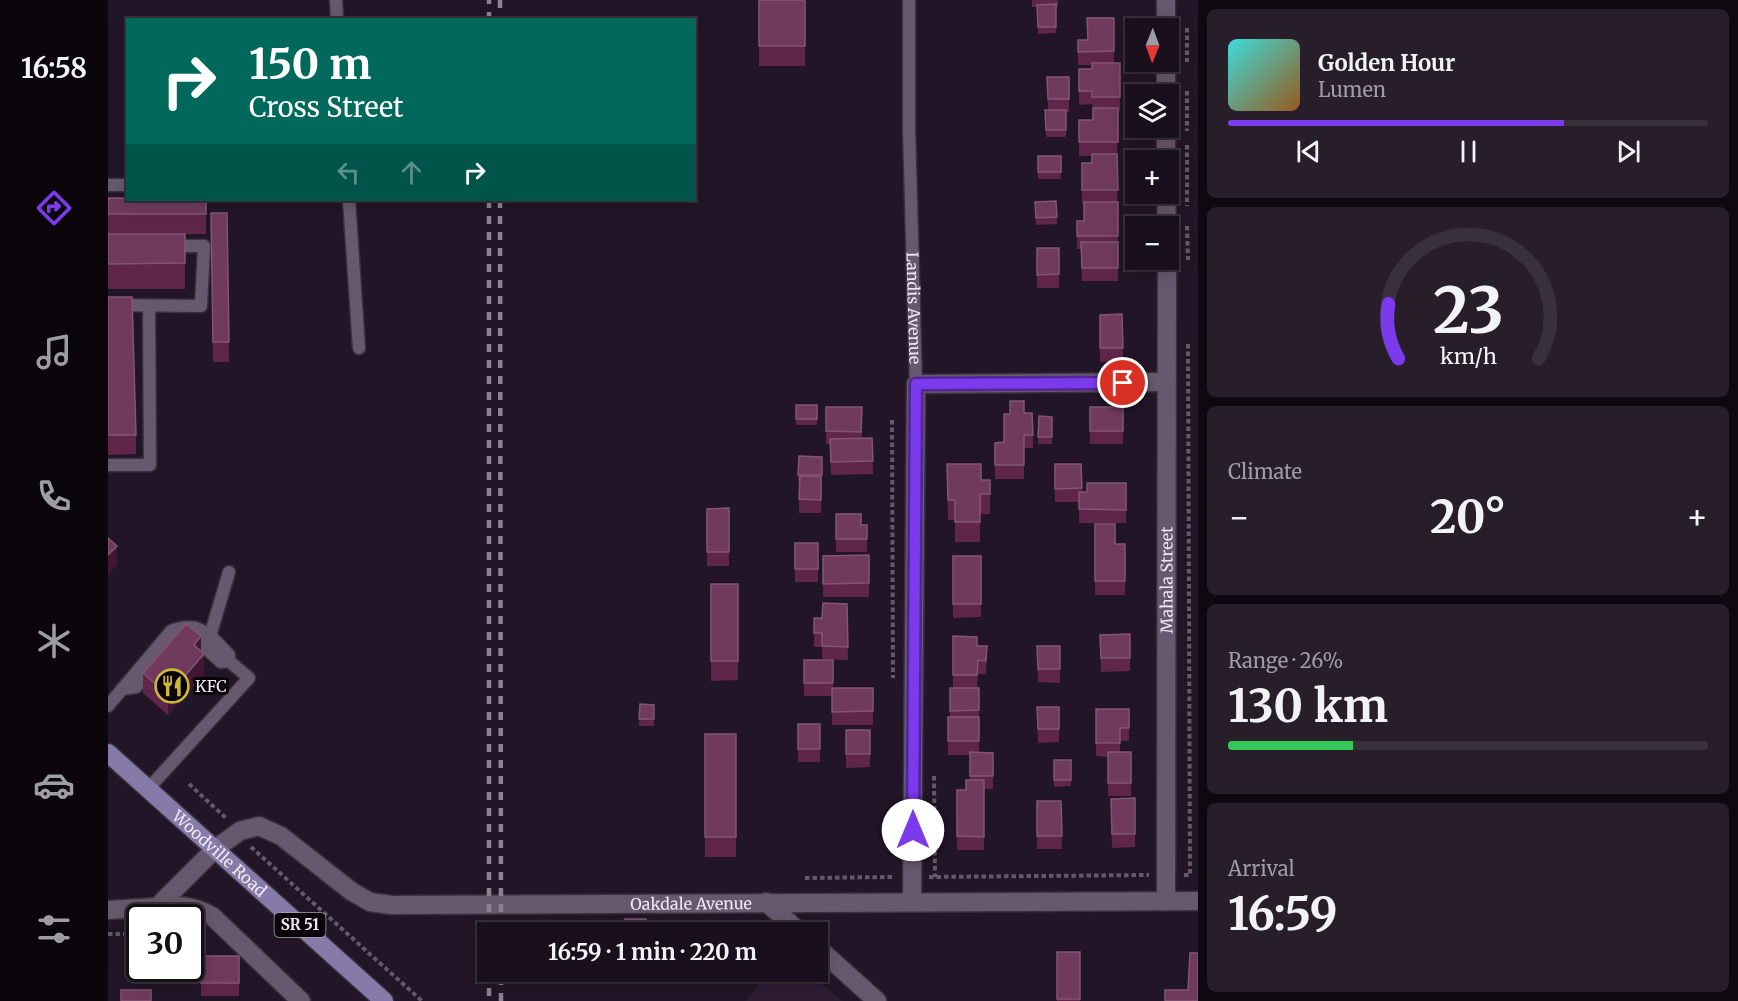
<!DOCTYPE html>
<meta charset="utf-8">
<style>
body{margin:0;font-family:Merriweather,serif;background:#271e2a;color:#f1f3f6;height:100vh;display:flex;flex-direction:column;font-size:22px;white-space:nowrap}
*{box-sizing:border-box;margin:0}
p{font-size:20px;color:#9f9da4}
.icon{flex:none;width:33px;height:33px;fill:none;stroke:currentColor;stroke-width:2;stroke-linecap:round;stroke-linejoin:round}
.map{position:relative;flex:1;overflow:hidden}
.drawer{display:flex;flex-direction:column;gap:9px;padding:9px;background:#0e0910;width:540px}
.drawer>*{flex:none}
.top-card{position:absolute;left:18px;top:18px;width:570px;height:183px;border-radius:0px;box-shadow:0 3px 15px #0003,0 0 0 2px #38303b;background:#00695c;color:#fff;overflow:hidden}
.needle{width:39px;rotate:181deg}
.buttons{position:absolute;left:1017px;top:18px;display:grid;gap:12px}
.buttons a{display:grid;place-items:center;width:54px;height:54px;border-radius:0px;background:#1a101d;box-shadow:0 3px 15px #0003,0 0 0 2px #38303b;font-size:30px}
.speed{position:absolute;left:18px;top:904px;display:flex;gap:12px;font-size:30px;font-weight:700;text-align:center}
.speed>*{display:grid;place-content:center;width:78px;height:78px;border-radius:50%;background:#1a101d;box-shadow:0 3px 15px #0003,0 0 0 2px #38303b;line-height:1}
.speed .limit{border:3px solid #111;border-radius:9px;background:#fff;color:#111}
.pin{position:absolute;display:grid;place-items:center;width:51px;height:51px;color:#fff;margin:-26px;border:3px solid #fff;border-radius:50%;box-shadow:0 2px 6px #0007}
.me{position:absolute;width:66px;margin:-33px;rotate:0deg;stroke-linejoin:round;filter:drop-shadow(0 0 4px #0008)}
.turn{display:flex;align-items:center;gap:21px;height:126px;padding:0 24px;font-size:27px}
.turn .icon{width:78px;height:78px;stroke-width:2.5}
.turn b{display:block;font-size:42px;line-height:51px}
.lanes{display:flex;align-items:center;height:57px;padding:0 24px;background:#0003;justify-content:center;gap:30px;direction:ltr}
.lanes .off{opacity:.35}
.big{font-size:45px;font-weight:700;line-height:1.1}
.drawer .tile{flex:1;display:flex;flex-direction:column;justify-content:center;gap:9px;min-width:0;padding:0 21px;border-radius:9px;background:#271e2a}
.drawer .dial{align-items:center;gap:0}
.dial svg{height:156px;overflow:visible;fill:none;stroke:#38303b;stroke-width:7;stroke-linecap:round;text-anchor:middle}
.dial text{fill:#f1f3f6;stroke:none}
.song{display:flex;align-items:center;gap:18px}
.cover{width:72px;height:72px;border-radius:9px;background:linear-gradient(135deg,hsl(180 70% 55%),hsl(30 70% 35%))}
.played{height:6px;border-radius:3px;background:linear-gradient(90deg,#7c3aed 70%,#38303b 70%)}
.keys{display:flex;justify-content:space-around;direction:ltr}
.heat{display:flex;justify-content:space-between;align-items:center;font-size:33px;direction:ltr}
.charge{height:9px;border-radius:4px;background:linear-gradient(90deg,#34c759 26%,#38303b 0)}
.trip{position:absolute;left:369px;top:922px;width:351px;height:60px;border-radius:0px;background:#1a101d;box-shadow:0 3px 15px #0003,0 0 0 2px #38303b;font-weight:700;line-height:60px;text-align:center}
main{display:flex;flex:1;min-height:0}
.menu{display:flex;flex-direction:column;width:108px;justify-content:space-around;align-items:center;background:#0a060c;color:#9f9da4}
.menu .icon{width:42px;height:42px}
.menu .on{color:#7c3aed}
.menu b{font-size:27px;color:#f1f3f6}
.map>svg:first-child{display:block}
</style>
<main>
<nav class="menu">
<b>16:58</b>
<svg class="icon on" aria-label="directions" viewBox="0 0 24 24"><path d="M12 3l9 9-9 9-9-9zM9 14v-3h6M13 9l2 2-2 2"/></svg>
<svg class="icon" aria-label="music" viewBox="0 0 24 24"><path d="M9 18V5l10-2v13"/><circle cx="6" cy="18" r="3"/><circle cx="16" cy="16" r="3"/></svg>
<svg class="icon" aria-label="phone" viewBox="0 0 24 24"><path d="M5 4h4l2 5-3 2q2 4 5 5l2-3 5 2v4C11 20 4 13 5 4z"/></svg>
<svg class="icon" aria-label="climate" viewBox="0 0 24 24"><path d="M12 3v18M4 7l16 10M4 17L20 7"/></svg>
<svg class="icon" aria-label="car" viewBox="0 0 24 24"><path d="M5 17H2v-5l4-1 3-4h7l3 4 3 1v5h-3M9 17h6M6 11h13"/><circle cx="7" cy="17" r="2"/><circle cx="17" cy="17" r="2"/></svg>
<svg class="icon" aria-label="filters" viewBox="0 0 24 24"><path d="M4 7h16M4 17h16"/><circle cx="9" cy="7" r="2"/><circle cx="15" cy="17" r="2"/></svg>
</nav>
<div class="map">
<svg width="1090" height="1001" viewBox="0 0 1090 1001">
<rect width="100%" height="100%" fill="#221527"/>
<path fill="#2e1c33" d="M660,972H701L734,1001H638Z"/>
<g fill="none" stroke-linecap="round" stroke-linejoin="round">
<defs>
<g id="service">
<path d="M228,0L229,20"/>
<path id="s1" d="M801,0V128L808,384"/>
<path d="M0,185H20"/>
<path d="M241,200L251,348"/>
<path d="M0,305L93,306L96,246H63"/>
<path d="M0,465H42L41,306"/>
<path d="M102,636L121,572"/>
<path d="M14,689L28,687L45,667"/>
<path d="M0,706L63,631C92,620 102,635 121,655V661"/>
<path d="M40,789L141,678L121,661L113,662L89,640L79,637"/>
</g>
<g id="minor">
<path d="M1058,0V28"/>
<path d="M1058,62V94"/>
<path d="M1058,128V160"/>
<path d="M1058,194L1059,226"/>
<path id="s2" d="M1058,901L1059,260"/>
<path d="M658,902L693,933"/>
<path d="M804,902L808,384L1059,382"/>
<path d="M49,907C70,905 85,905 104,916L193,1001"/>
<path d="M710,948L769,1001"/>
</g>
<g id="tertiary">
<path id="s3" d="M0,910L49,907L107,849L132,831L151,826L173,836L243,891L262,902L283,905L1090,901"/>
</g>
<g id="primary">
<path id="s4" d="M0,753L276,1001"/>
</g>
</defs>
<use href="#service" stroke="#3a303d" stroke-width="15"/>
<use href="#minor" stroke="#3a303d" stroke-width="21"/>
<use href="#tertiary" stroke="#3a303d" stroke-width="21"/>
<use href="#primary" stroke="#3a303d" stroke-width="21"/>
<g stroke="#645969" stroke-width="4" stroke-dasharray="4.5 3" stroke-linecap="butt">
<path d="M1079,28V62"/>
<path d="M1079,91V131"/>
<path d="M1079,145V206"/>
<path d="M1079,226L1080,260"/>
<path d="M784,420L785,678"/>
<path d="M826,776L827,877"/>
<path d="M81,784L119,819"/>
<path d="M143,847L314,1001"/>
<path d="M1076,875H1082L1080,343"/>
<path d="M821,877L1041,875"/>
<path d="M697,878L785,877"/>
<path d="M0,934H32"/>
</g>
<use href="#service" stroke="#68586d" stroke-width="12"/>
<use href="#minor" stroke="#68586d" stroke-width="18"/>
<use href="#tertiary" stroke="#68586d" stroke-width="18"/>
<use href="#primary" stroke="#867ba8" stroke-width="18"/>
<g stroke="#8d8291" stroke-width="4.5" stroke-dasharray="8 8" stroke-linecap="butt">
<path d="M392,0V20"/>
<path d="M381,20V0"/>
<path d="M381,200V933"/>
<path d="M392,200L393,933"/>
<path d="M381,972V1001"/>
<path d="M393,1001V972"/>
</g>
</g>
<g fill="#5f264a">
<rect x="651" y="0" width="46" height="66"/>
<path d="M924,0H950V7H948V33L930,34L929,7H924Z"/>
<path d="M1006,18V63H1012V111H1010L1009,156L1010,281H974L973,249H969V236L976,221V204H974V163H984V156H971V120H985V111L984,104L971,105V69H984V65H970V40H979Z"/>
<path d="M939,77H961V112H958V137H938L937,110H940Z"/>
<rect x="930" y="156" width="23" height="23"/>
<path d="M0,198L98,200V234H77V289H0Z"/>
<path d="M948,201L949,224L928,225L927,202Z"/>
<path d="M103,213H119L121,362H105Z"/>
<rect x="929" y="248" width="22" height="40"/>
<path d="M0,297L28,435V454L0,455Z"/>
<path d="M1014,314L1015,362H992V315Z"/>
<rect x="688" y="405" width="21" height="20"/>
<path d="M718,407H754V439L764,438L765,474L723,475L722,444H718Z"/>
<rect x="982" y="407" width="33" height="37"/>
<path d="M916,413L925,435V448H916V479H887V443L896,442Z"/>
<path d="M931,416L944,417V444H930Z"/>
<path d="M714,457L713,513H691V481H690V475Z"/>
<path d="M839,464L873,480H882V514H872V542H847V520H840Z"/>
<path d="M947,464H973L974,492H979L1018,483V523H971V502H947Z"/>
<path d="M621,508V566H599V509Z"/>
<path d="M728,514L753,525H759V552H728Z"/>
<path d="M987,524L1007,544H1017V595H987Z"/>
<rect x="687" y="543" width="23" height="39"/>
<path d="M761,555V597H715V556Z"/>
<path d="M845,556H873V617L845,618Z"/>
<path d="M603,584H630V680L603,681Z"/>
<path d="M739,604L740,660L714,659V647H706V618H714Z"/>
<path d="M1022,634V671L993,672L992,635Z"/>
<path d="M845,636L869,646H879L878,674H870L869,688H871V753H885V789H876V850H849V790H858L862,780V755H840V717H842V688H845Z"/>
<path d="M929,646H952V683L930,682Z"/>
<path d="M93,652L96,674L60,715L35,693V673Z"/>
<path d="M696,660H725V688H765V725H724V696H696Z"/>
<path d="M532,704L546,705V726H531Z"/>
<path d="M929,707H951V742L930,743Z"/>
<path d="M988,709H1021V741H1012V752H1023V796H1000V757L988,756Z"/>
<rect x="690" y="724" width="22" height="38"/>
<path d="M738,730H762V767L738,768Z"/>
<rect x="597" y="734" width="31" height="123"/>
<path d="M946,760H963V786L946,787Z"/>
<path d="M1027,798V847L1004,848L1003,799Z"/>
<path d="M929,801H953L954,849H929Z"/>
<rect x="949" y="952" width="23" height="49"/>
<rect x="93" y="956" width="38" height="40"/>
<path d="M53,969H82V978L53,979Z"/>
<rect x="516" y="972" width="22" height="3"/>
<rect x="547" y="972" width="23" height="2"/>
</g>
<g fill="#401634">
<path d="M9,546V565L0,575V555Z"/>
<path d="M93,636V656L86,645Z"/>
<path d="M96,654V674L60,715V695Z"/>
</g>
<g fill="#6f3a5c" stroke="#835574" stroke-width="1.5">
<rect x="651" y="0" width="46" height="46"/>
<path d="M948,4V27H930L929,5Z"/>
<rect x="472" y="17" width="66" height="3"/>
<path d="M979,18H1006V51L970,52V40H980Z"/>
<path d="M984,63H1012V97H984V91H971V69H984Z"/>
<path d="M939,77H961V99H940Z"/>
<path d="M985,108H1010V142H971V120H985Z"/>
<path d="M937,110H958V130H938Z"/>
<path d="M984,154H1009L1010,190H974V163H984Z"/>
<rect x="930" y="156" width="23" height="16"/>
<path d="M0,198H20V200H98V214H0Z"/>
<path d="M948,201L949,217L928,218L927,202Z"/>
<path d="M976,202H1010V236H969V221H976Z"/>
<path d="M103,213H119L121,342H105Z"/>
<path d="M0,234H77V263L0,264Z"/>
<path d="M973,242H1010V268H974Z"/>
<path d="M929,248H951V274L929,275Z"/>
<path d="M0,297H24L28,435H0Z"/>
<path d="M1014,314L1015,348H992V315Z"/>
<path d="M902,401H916V413H924L925,435H916V465H887V443L896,442V414H902Z"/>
<rect x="688" y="405" width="21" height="14"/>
<path d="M718,407H754L753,432L718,431Z"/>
<rect x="982" y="407" width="33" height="24"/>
<path d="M931,416L944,417V437H930Z"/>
<path d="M764,438L765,461L723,462L722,439Z"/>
<path d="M691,456L714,457V475H690Z"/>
<path d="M839,464H873V480H882V494H872V522H847V500H840Z"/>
<path d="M947,464H973L974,488L947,489Z"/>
<path d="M692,476H713V500L691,499Z"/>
<path d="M979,483H1018V510L971,509V492H979Z"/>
<path d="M621,508V552H599V509Z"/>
<path d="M728,514H753V525H759V539H728Z"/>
<path d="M987,524H1007V544H1017V581H987Z"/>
<path d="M0,538L9,546L0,555Z"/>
<rect x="687" y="543" width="23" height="26"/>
<path d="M761,555V583L715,584V556Z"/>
<rect x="845" y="556" width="28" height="48"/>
<rect x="603" y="584" width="27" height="77"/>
<path d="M715,603L739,604L740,647L714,646V633H706V618H714Z"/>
<path d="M78,624L93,636L86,645L96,654L60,695L35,673Z"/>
<path d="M1022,634V658H993L992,635Z"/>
<path d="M845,636L869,637V646H879L878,661L870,660L869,675H845Z"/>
<path d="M929,646H952V669H930Z"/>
<rect x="696" y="660" width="29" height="23"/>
<path d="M724,688H765V711L724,712Z"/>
<path d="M842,688H871V710L842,711Z"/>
<path d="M532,704L546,705V719H531Z"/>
<path d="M929,707H951V729H930Z"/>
<path d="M988,709H1021V728H1012V743H988Z"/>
<rect x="840" y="717" width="31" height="24"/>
<rect x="690" y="724" width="22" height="25"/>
<rect x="738" y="730" width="24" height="24"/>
<rect x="597" y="734" width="31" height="103"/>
<path d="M862,752L885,753V776H862Z"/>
<rect x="1000" y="752" width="23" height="31"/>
<rect x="946" y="760" width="17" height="20"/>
<path d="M858,780H876V837L849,836V790H858Z"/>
<path d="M1027,798V834H1004L1003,799Z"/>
<path d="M929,801H953L954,836H929Z"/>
<path d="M517,919H538V933H516Z"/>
<path d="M548,923L571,924V933H548Z"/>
<rect x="949" y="952" width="23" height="47"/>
<path d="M1082,953H1090V1001H1057V990H1080Z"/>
<rect x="93" y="956" width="38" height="27"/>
<rect x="13" y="990" width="30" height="11"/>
</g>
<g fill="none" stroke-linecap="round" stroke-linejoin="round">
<defs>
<path id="route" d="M805,830L808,384L1015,383"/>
</defs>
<use href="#route" stroke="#51269a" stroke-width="15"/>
<use href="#route" stroke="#7c3aed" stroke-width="10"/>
</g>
<defs>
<symbol id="restaurant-ring" viewBox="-11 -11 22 22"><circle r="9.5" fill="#09040a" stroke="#cdb938" stroke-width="1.5"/><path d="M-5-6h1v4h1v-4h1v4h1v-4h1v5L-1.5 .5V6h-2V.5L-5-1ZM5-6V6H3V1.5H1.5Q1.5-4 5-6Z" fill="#cdb938"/></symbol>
</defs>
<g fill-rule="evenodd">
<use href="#restaurant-ring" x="45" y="667" width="38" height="38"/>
</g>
<g text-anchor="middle" stroke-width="6" stroke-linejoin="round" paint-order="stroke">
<rect fill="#09040a" stroke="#aba3ad" stroke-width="1.5" x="166.5" y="913" width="51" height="24" rx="4.5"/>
<g font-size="15" font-weight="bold" fill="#f0e7f3">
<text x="192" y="930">SR 51</text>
</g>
<g font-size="16" fill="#f0e7f3" stroke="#09040a">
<text dy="6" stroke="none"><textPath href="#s1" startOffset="308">Landis Avenue</textPath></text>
<text dy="6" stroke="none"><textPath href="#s2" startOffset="321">Mahala Street</textPath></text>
<text dy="6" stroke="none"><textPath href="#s4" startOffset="150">Woodville Road</textPath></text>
<text dy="6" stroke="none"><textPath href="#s3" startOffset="638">Oakdale Avenue</textPath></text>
</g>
<g font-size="16" fill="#f0e7f3" stroke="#09040a" text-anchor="start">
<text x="87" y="692">KFC</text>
</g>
</g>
</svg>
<div class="buttons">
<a><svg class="needle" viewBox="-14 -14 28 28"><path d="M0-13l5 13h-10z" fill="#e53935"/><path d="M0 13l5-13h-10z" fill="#9f9da4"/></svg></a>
<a><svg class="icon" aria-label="layers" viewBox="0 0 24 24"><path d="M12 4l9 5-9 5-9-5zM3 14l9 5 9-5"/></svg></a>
<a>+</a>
<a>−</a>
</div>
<div class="speed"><div class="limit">30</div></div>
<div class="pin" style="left:1015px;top:383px;background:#d93025"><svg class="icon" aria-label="arrive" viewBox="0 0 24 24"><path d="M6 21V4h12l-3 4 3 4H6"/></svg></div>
<svg class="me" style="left:805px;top:830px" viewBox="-20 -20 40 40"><circle r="19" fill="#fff"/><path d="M0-13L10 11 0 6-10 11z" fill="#7c3aed"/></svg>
<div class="trip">16:59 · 1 min · 220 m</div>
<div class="top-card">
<div class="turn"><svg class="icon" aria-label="right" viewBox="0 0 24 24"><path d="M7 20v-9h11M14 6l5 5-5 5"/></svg><div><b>150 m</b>Cross Street</div></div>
<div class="lanes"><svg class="icon off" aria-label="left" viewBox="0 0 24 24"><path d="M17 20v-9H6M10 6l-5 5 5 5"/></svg><svg class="icon off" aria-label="ahead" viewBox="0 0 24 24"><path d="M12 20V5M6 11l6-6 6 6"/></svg><svg class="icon" aria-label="right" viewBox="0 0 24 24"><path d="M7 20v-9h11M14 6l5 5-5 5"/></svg></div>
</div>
</div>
<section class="drawer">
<div class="tile">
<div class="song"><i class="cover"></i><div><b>Golden Hour</b><p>Lumen</p></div></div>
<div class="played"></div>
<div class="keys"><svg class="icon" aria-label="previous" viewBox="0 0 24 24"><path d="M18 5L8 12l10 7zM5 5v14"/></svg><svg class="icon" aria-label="pause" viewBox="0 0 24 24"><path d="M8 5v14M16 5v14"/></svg><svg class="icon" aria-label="next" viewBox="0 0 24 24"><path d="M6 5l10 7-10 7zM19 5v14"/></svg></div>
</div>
<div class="tile dial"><svg viewBox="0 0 100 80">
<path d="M14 69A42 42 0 1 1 86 69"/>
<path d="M14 69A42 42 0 0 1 9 41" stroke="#7c3aed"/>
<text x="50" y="56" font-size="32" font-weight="700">23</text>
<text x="50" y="72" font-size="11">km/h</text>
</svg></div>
<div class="tile"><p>Climate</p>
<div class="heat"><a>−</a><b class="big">20°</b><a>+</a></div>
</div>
<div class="tile"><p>Range · 26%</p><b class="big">130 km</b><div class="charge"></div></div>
<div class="tile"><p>Arrival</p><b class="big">16:59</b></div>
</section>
</main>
